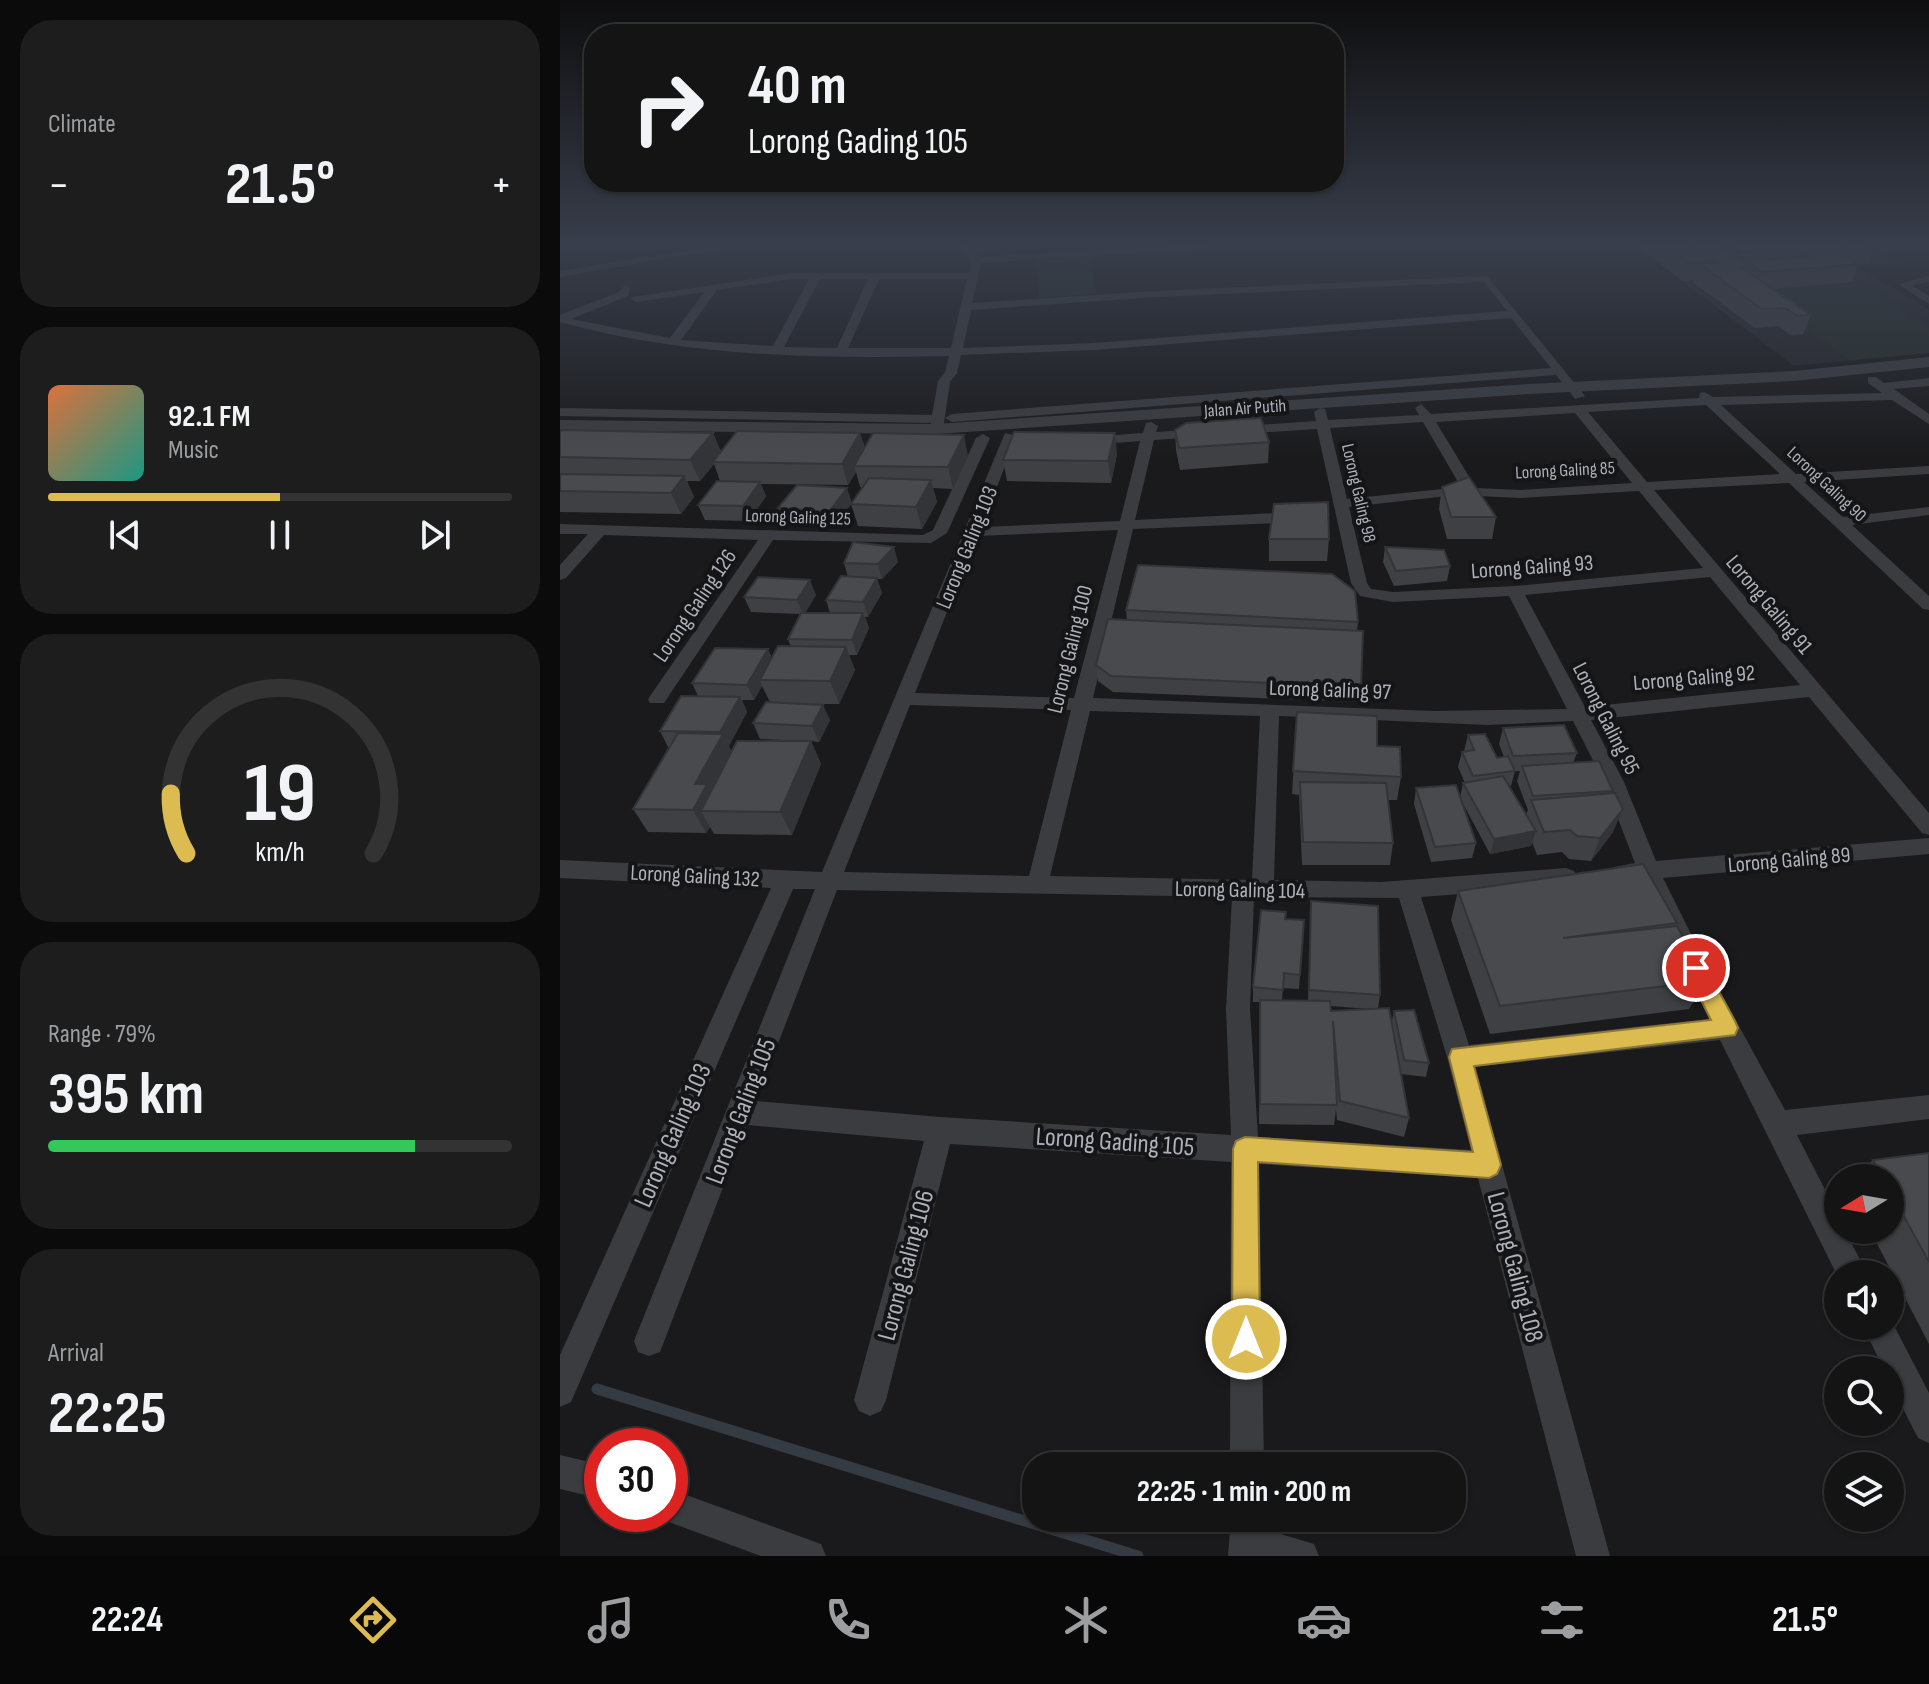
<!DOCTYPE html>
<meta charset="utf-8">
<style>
body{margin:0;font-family:"Sofia Sans Condensed",sans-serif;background:#1d1d1e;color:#f1f3f6;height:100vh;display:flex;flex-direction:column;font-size:30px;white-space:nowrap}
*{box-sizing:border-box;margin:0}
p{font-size:26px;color:#9d9ea0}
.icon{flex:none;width:44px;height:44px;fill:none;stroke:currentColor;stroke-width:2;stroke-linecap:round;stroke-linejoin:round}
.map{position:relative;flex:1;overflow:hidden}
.panel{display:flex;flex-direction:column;gap:20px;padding:20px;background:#0b0b0c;width:560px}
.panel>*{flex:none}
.banner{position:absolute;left:24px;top:24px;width:760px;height:168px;border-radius:32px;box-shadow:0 2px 6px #0004,0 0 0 2px #333334;background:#141415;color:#f1f3f6;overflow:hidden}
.needle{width:52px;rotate:259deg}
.buttons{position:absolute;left:1264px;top:1164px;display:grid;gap:16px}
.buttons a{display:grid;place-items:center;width:80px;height:80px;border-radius:50%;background:#141415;box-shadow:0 2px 6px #0004,0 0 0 2px #333334;font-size:40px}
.speed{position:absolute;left:24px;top:1428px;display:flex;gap:16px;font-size:40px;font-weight:700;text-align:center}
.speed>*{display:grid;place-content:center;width:104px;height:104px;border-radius:50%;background:#141415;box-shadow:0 2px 6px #0004,0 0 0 2px #333334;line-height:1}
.speed .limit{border:12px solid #d22;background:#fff;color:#111}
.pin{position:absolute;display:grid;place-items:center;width:68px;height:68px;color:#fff;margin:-34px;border:4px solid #fff;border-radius:50%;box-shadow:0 2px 8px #0007}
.me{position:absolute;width:88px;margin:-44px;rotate:0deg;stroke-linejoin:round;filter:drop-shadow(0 0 6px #0008)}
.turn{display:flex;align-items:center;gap:28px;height:168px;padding:0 32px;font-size:36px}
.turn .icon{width:104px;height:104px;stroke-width:2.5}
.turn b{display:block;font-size:56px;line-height:68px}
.big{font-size:60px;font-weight:700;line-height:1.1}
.panel .card{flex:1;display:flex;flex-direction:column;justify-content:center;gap:12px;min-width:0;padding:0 28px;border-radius:32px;background:#1d1d1e}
.panel .dial{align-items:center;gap:0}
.dial svg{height:208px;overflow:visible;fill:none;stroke:#333334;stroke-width:7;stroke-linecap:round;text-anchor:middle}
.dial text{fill:#f1f3f6;stroke:none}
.song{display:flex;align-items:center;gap:24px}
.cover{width:96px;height:96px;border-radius:12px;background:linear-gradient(135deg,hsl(20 70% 55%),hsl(170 70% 35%))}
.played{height:8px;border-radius:4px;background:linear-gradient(90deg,#dcbb51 50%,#333334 50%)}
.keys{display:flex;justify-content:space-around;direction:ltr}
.heat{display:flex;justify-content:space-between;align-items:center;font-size:44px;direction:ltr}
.charge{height:12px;border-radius:6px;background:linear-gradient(90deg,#34c759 79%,#333334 0)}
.trip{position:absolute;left:462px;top:1452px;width:444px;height:80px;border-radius:32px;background:#141415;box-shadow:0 2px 6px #0004,0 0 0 2px #333334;font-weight:700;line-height:80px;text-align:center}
.tab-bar{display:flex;height:128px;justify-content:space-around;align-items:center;background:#080808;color:#9d9ea0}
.tab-bar .icon{width:56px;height:56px}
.tab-bar .on{color:#dcbb51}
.tab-bar b{font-size:36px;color:#f1f3f6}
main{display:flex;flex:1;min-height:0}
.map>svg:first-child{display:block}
</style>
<main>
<section class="panel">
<div class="card"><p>Climate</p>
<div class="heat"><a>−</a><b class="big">21.5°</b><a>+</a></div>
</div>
<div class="card">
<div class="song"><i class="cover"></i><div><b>92.1 FM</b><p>Music</p></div></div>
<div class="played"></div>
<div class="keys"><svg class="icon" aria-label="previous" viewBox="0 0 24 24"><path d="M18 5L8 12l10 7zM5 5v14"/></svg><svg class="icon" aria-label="pause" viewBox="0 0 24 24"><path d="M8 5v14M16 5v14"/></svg><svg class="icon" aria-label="next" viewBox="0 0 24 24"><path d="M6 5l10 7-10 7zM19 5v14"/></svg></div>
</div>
<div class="card dial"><svg viewBox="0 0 100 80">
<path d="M14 69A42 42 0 1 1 86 69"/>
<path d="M14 69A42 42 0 0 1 8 46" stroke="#dcbb51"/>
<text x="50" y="56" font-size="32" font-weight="700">19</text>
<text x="50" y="72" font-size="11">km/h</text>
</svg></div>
<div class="card"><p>Range · 79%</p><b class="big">395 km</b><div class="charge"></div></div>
<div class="card"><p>Arrival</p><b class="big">22:25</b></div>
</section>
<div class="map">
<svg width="1369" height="1556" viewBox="0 0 1369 1556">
<rect width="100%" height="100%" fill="#1a1a1c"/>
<path fill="#262629" d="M1072,243H1290L1349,263L1298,267L1369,310V353L1234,366Z"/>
<g fill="#262d28">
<path d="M529,257L537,294L479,298L475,261Z"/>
<path d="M1297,284L1369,328V353L1290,360L1194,292Z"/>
</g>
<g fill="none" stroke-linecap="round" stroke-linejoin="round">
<path stroke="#353b43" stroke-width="11" d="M37,1389L578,1556"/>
<g fill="#3b3c40" fill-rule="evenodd">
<path d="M174,243H195L0,277V271Z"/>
<path d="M395,243H405L420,257L636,243H682L677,246L421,263L412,303L596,291L927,276L1025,396L1015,399L996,375L392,422L385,418L392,414L991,368L951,318L534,350L401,355L397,373L390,382L383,430L376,434L369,430L371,423L0,416V408L372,415L378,381L385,372L389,356C259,359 126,357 0,322V315L59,292L65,285L70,288L68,296L11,319L110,338L144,292L76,302L71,299L72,297L232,273H409L412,261ZM232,279H249L213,346L121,340L157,290ZM260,279H308L277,348L224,347ZM319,279H407L391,348H288ZM924,282L947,311L534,343L403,348L411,310L596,297Z"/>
<path d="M1303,243H1315L1310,246Z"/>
<path d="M1369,276V282L1352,285L1369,296V304L1338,284Z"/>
<path d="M1308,377H1316L1324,383L1369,378V386L1334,389L1369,414V424L1332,400L1161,405L1236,474L1369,466V474L1244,482L1283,517L1369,507V515L1292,525L1369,596V610L1363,609L1229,483L1094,490L1369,813V835L1362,833L1249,697L1031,720L1064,782L1096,861L1369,838V854L1103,878L1157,986L1225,1110L1369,1095V1119L1237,1135L1278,1215V1230H1285L1307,1274H1278V1277L1160,1040L915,1067L1050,1556H1016L918,1178L699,1164L704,1466H670L671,1162L390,1144L326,1400L321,1411L310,1416L299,1411L294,1400L364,1141L187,1125L100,1352L89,1356L78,1352L74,1341L255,889H233L11,1402L0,1407V1355L211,888L0,878V860L262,872L445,433L457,436L421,527L560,521L580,441L528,445L521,441L528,437L583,433L586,423L591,422L598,426L596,432L640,429L647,433L640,437L594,440L575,520L740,512L748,517L740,522L573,529L533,698L874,711L1007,709L949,596L833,602L800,596L791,583L757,429L676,434L669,430L671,427L756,421L754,412L760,408L765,409L768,420L859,415L855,408L861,404L871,414L1139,398L1140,393L1144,392L1153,397L1322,393L1308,383ZM1146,405L1220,474L1087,482L1028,412ZM1015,413L1072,483L960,490L916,488L876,422ZM863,422L901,487L787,499L770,428ZM1079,491L1143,568L955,586L833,592L811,589L807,583L789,507L896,495L960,498ZM558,530L514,698L355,693L417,536ZM1150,577L1240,685L1025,707L965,595ZM350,705L511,710L469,876L284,872ZM530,711L700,716L692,880L490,876ZM719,716L928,725L1013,721L1044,782L1075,863L1054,867L1051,873L1054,879L1082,880L1149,1019L909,1045L861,897L1006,886L1014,883L1017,877L1014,871L1006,868L821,882L714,880ZM277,890L672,897L666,1009L671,1135L380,1117L196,1101ZM694,897L839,898L887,1057L911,1150L698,1137L690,1009Z"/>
<path d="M423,434L430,438L387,533L371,543L213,540L104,703H90L88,699L198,540L44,535L6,578L0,580V565L28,534H0V524L363,535L373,530L416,438Z"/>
<path d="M1330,1318L1369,1393V1443L1358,1438L1330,1383V1370H1324L1303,1326H1330Z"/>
<path d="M0,1455L42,1465V1499L0,1489Z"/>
<path d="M110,1489L261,1544L266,1556H201L98,1518L96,1514H110Z"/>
<path d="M671,1518H705L704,1529L754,1544L759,1556H668Z"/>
</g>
<path fill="#3b3c40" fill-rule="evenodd" d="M1369,357V367L1234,381L969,394L376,434L0,430V420L376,424L969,384L1234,371Z"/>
</g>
<g fill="#3f4043" fill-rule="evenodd">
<path d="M1073,243H1160L1158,244L1172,254L1184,253L1169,243H1300L1314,251L1309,263L1298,264L1292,282L1212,289L1251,315L1243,334L1230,335L1218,326L1195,328L1133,282L1134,280L1123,281ZM1241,249L1252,256L1238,257Z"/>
<path d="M0,430L153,433L161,452L300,433L305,448L408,456L393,489L373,488L377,502L362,529L298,526L291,504L303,487H300L296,472L288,485L201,484L206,496L189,521L145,520L138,505L160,481L154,464L140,481H127L134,497L121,514L0,512Z"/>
<path d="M615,430L709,442L708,463L620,470L616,450Z"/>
<path d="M557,454L551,483L447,481L443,460Z"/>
<path d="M882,487L936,517L932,539H887L879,509Z"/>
<path d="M292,503L274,526L224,523L218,508Z"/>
<path d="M709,539H769L767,561H709Z"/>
<path d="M825,547L890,566L887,581L834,586L823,562Z"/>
<path d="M338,562L322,579H317L322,593L308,617H305L309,628L297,655H289L295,670L279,704H249L270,720L259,742L251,741L261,764L232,835L154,834L150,827L146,833L88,832L73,809L110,747H108L100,731L138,696L132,683L208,649L212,658L231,647L228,639L240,614L191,612L184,597L256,595L245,613H270L266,600L288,577L284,563ZM202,686L210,702L193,723L200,739L245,741L171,751L169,746L187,712L182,700H194Z"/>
<path d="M566,610L798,622L797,631L801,687L799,702L553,692L538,681L536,665L567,620Z"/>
<path d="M737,712L817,746L841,777L837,800H828L833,843L830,865H742L739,795L732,794Z"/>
<path d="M943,728L1017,753L1013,763L1053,791V832L1031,861L1009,859L1002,852L977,855L972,842L971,846L930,854L901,800L916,843L912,858L871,862L854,804L856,788L900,798L903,783H905L898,767L902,752L904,751L908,735L937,758L944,757L939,744ZM955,771H960L957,781L968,810L966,815L949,786H951Z"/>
<path d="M898,891L1117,923L1115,926L1147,981L1129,1009L930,1034L891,920Z"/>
<path d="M751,901L820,995L818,1008L832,1021L834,1011L869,1063L866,1077L841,1074L849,1118L844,1137L777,1120L776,1109L774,1125L699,1124L700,1002H693V987L725,919L744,920L739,989L723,988L722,1000L748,1001ZM771,1006L808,1009L771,1011Z"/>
<path d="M1369,1153V1344L1310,1230H1330V1178H1294L1313,1160Z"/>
</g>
<g fill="#333437">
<path d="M153,433L162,454L153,462L154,464L140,481L130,460Z"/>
<path d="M300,433L306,454L294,466L296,472L288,485L282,464Z"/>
<path d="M555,433L557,454L551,483L548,461Z"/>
<path d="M404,435L408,456L393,489L388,467Z"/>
<path d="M124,476L134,497L121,514L111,493Z"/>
<path d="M371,480L377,502L362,529L356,507Z"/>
<path d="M200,482L206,496L189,521L183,506Z"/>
<path d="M287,488L292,503L274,526L269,512Z"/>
<path d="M334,547L338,562L322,579L318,564Z"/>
<path d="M317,578L322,593L308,617L303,602Z"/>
<path d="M250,580L256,595L243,615L237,600Z"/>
<path d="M303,613L309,628L297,655L292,640Z"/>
<path d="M286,647L295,670L279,704L270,681Z"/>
<path d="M208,649L214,665L200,680L202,686L194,700L187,685Z"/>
<path d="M180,697L187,712L169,746L174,757L141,811L150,827L146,833L133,810L135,784L162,735L160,732Z"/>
<path d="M263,705L270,720L259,742L252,726Z"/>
<path d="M251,741L261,764L232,835L220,812Z"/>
<path d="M1063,809L1053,832L1031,861L1040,838Z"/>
<path d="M976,831L971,846L930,854L934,839Z"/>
</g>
<g fill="#494a4e" stroke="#333437" stroke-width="2">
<path d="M1101,243H1125L1151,261L1128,263Z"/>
<path d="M1131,243H1152L1190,267L1182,268L1251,315L1238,316L1225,308L1202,309L1139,264L1160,262Z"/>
<path d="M1152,243H1156L1172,254L1198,252L1205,256L1176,258Z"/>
<path d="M1201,243H1233L1241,248L1212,250Z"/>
<path d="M1254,243H1275L1286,250L1268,251Z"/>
<path d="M1284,243H1300L1314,251L1298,252Z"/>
<path d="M1281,254L1299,264L1202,272L1186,261Z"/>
<path d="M701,418L709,442L619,448L615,430L626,423Z"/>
<path d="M0,430L153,433L130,460L0,457Z"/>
<path d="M177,431L300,433L282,464L153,462Z"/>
<path d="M454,432L555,433L548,461L443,460Z"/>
<path d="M313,433L404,435L388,467L294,466Z"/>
<path d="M0,474L124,476L111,493L0,491Z"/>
<path d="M909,477L936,517H891L882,487Z"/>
<path d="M309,478L371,480L356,507L291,504Z"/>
<path d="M157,481L200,482L183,506L138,505Z"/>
<path d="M237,485L287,488L269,512L218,508Z"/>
<path d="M768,502L769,539H709L714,504Z"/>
<path d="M293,542L334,547L318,564L284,563Z"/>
<path d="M825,547L884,550L890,566L836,571Z"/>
<path d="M578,565L772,574L795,591L798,622L566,610Z"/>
<path d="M281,576L317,578L303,602L266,600Z"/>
<path d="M198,577L250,580L237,600L184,597Z"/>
<path d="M241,613H303L292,640L228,639Z"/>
<path d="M548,619L803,631L801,687L551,676L536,665Z"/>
<path d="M218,646L286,647L270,681L200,680Z"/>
<path d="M155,648L208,649L187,685L132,683Z"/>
<path d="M121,696L180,697L160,732L100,731Z"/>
<path d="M206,702L263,705L252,726L193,723Z"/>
<path d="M737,712L817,716V746L840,747L841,777L733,771Z"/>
<path d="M1004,725L1017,753L953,756L943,728Z"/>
<path d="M118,733L163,734L135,784H147L133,810L73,809Z"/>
<path d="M925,734L937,758L948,756L955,771L913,776L902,752L914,750L908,735Z"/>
<path d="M177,741H251L220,812L141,811Z"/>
<path d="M1039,761L1053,791L973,796L962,766Z"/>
<path d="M943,776L976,831L934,839L903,783Z"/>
<path d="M740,782L826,783L833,843L743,842Z"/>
<path d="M896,785L916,843L875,847L856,788Z"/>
<path d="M1055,793L1063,809L1040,838L1017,836L1010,830L984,832L971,800Z"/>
<path d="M1083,864L1117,923L1003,938L1117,926L1147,981L940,1006L898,891Z"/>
<path d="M751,901L818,906L820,995L749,990Z"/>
<path d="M701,910L726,912L725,919L744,920L740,975L724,973L723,990L693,987Z"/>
<path d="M700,1000L770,1001L771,1011L829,1008L849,1118L780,1101L773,1021L777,1105L700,1104Z"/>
<path d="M854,1010L869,1063L844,1060L834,1011Z"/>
<path d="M1369,1153V1262L1330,1191V1178H1323L1313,1160Z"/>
</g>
<linearGradient id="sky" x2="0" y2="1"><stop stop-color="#0e0e0f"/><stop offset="0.53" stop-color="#383e4b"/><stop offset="1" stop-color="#383e4b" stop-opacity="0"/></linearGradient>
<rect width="1369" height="461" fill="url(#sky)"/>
<path fill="#dcbb51" stroke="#8f7a35" stroke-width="2" d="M1136,959L1143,962L1175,1021L1178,1028L1175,1035L914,1066L941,1165L937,1174L929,1178L698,1162L700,1339L696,1349L686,1353L677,1349L672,1339L673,1149L676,1141L685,1137L913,1152L889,1057L892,1049L1151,1020L1125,968L1128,962Z"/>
<g text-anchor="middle" stroke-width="8" stroke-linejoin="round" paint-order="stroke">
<g font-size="18" fill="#aeb1ba" stroke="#151517">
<text transform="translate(685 408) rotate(-4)" y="6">Jalan Air Putih</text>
<text transform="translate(1005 470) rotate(-3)" y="6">Lorong Galing 85</text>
<text transform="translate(1267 484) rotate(43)" y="6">Lorong Galing 90</text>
<text transform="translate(799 493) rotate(77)" y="6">Lorong Galing 98</text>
<text transform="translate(238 517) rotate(2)" y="6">Lorong Galing 125</text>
</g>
<g font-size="22" fill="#aeb1ba" stroke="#151517">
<text transform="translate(406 547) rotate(-68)" y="8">Lorong Galing 103</text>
<text transform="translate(972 566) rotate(-4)" y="8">Lorong Galing 93</text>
<text transform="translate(1210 604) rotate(50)" y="8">Lorong Galing 91</text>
<text transform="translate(134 605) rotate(-56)" y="8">Lorong Galing 126</text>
<text transform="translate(509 649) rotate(-76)" y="8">Lorong Galing 100</text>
<text transform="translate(1134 677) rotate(-5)" y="8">Lorong Galing 92</text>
<text transform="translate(770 689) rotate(2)" y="8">Lorong Galing 97</text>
<text transform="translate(1047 718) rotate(63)" y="8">Lorong Galing 95</text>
<text transform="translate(1229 859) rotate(-5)" y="8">Lorong Galing 89</text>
<text transform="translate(135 875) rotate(3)" y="8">Lorong Galing 132</text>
<text transform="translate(680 889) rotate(1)" y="8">Lorong Galing 104</text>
</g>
<g font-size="26" fill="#aeb1ba" stroke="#151517">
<text transform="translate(180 1111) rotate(-69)" y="9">Lorong Galing 105</text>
<text transform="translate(112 1135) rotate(-66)" y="9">Lorong Galing 103</text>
<text transform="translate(555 1141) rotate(4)" y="9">Lorong Gading 105</text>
<text transform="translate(345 1265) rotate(-75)" y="9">Lorong Galing 106</text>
<text transform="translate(956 1267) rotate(75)" y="9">Lorong Galing 108</text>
</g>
</g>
</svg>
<div class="buttons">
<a><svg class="needle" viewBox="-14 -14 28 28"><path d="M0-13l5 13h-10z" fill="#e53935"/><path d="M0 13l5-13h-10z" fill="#9d9ea0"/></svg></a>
<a><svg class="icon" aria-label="sound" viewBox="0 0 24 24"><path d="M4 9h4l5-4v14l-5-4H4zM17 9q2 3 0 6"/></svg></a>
<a><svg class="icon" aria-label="search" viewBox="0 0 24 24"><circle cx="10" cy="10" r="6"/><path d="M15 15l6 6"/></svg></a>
<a><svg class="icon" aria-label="layers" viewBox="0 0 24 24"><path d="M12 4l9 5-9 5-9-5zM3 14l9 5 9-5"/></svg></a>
</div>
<div class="speed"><div class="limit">30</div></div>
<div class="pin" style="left:1136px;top:968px;background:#d93025"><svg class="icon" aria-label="arrive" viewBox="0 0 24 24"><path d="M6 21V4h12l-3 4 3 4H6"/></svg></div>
<svg class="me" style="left:686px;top:1339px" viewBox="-20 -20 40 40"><circle r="17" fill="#dcbb51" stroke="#fff" stroke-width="3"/><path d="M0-11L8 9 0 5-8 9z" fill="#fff"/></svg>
<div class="trip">22:25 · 1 min · 200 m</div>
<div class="banner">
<div class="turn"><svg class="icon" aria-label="right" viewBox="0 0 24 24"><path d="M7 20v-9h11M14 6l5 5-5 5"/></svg><div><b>40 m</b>Lorong Gading 105</div></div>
</div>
</div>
</main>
<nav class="tab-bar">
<b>22:24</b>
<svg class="icon on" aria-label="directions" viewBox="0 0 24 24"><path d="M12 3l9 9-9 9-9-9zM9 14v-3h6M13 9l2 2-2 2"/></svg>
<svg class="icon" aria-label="music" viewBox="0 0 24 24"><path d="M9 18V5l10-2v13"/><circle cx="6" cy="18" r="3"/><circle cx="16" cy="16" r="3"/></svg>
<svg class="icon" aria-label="phone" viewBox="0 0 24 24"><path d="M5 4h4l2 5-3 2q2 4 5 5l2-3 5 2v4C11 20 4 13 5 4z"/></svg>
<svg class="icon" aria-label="climate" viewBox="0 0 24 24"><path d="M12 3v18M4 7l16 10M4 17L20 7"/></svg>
<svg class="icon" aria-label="car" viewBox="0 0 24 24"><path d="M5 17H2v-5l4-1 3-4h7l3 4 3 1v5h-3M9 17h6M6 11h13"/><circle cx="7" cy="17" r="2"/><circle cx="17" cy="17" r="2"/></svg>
<svg class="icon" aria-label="filters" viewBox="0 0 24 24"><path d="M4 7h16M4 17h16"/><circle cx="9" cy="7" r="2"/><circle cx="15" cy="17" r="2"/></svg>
<b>21.5°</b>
</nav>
